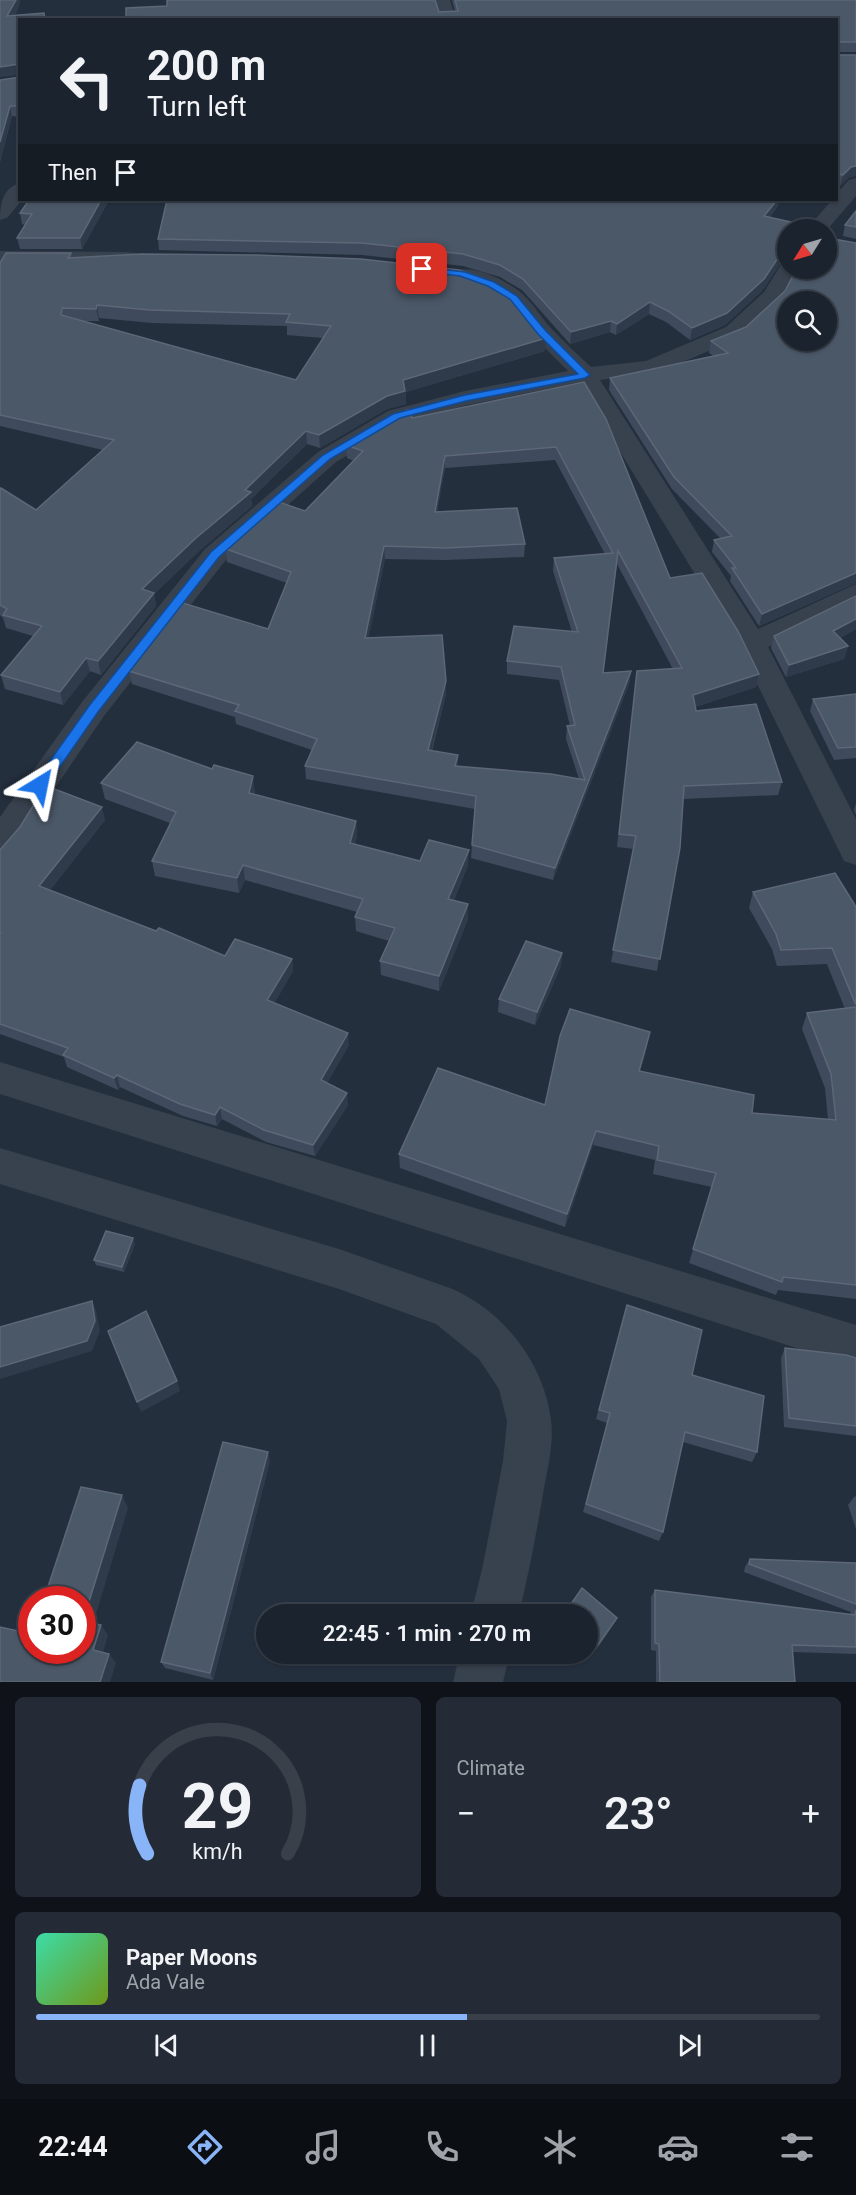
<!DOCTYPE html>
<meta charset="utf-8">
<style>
body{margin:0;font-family:Roboto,sans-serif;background:#242b36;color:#f1f3f6;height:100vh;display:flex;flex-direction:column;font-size:22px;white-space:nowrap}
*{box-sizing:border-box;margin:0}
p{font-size:20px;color:#a0a4aa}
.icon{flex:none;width:33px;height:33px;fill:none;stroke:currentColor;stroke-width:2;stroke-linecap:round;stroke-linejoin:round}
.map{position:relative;height:1682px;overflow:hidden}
.panel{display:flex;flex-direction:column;gap:15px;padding:15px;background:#0f1319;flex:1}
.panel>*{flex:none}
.top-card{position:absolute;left:18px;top:18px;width:820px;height:183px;border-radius:0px;box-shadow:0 2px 4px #0004,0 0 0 2px #39404a;background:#1b232e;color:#f1f3f6;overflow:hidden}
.needle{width:39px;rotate:233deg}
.tools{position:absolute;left:777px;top:219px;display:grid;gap:12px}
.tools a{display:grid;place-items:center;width:60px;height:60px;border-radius:50%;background:#1b232e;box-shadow:0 2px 4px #0004,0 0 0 2px #39404a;font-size:30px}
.speed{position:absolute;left:18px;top:1586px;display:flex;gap:12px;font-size:30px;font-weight:700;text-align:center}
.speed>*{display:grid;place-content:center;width:78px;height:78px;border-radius:50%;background:#1b232e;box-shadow:0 2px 4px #0004,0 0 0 2px #39404a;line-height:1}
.speed .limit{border:9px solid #d22;background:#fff;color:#111}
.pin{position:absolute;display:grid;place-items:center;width:51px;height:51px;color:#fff;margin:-26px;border-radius:12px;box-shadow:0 3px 9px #0006}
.me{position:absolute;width:66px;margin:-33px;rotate:35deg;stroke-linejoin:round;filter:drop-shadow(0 0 4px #0008)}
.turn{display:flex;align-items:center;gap:21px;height:126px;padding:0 30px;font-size:27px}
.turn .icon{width:78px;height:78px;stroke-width:2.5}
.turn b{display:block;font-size:42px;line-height:51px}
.then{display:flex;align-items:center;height:57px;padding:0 30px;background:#0003;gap:12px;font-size:22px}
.big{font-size:45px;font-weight:600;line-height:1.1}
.panel .tile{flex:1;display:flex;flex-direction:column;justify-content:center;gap:9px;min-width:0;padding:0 21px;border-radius:9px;background:#242b36}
.panel .dial{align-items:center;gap:0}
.dial svg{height:156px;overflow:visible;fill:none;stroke:#39404a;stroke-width:7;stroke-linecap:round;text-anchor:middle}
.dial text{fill:#f1f3f6;stroke:none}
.song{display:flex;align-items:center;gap:18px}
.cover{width:72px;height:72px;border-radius:9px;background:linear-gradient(135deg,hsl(160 70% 55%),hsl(80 70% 35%))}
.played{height:6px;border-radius:3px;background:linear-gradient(90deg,#8ab4f8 55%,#39404a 55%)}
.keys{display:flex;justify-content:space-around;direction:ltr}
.heat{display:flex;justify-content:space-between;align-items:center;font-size:33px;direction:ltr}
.panel .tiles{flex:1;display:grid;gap:15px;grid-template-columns:1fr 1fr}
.tile:last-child{grid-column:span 2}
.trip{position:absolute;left:256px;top:1604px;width:342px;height:60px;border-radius:30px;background:#1b232e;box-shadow:0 2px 4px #0004,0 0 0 2px #39404a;font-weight:600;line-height:60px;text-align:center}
.tab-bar{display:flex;height:96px;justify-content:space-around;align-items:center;background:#0b0e12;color:#a0a4aa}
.tab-bar .icon{width:42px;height:42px}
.tab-bar .on{color:#8ab4f8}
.tab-bar b{font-size:27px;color:#f1f3f6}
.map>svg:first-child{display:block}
</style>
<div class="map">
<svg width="856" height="1682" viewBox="0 0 856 1682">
<rect width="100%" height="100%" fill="#242f3e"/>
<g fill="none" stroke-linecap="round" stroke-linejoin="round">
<g fill="#38414e" fill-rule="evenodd">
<path d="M434,0H450L456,20H440Z"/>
<path d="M856,178V196L826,231L806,230L832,200H837V193L849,180Z"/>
<path d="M20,183V200H22L7,218L0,220C0,205 2,188 20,183Z"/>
<path d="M0,251L127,252L135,253L138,258L135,263L127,264L0,263Z"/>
<path d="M788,262V268H800L781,301L742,337L659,372L600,380L758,629L856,584V604L768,647L856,819V865L844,861L737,643L578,383L467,405L406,421L336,462L225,561L104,716L12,851L0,854V817L82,702L205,549L318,452L388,411L465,391L568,371L534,337L505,302L483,289L458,280L455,275L458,270C477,266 504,280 519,291C531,300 540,316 550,327C563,341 577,354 591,367L646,361L726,327L764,292L782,263Z"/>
<path d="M0,1062L856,1325V1367L0,1094Z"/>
<path d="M0,1148L339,1249L450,1288C503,1310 544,1363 551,1420C554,1442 548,1467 544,1488C537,1531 529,1572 519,1614H471L483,1565L503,1461L507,1421L499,1389L479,1359L436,1324L339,1289L0,1184Z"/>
<path d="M460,1653H510L503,1682H453Z"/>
</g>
</g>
<g fill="#3f4b5c" fill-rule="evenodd">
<path d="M452,0H856V52H837L848,178L840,186L837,185V20L126,18L167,6L455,11Z"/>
<path d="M20,77V117L12,116L0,162V80Z"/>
<path d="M109,200L82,249H20L17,238L25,225L22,224L20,213Z"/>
<path d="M778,206L770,217L788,230V260L782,261L762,291L725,325L690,340L666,322L649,314L616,335L610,332L570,344L522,290L500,277L463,266L362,255L159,250L158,239Z"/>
<path d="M856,211V239L843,236L845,225Z"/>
<path d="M828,238L856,243V583L759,626L730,581L731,576L712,552L714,540L720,538L672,489L609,390L610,378L714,356L709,353L711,341L746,327L785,291Z"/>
<path d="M71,253L72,258L545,351L406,392V404L387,409L320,448L307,444L251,499L252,506L198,552L154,594L156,606L101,675L90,671L63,705L5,689L1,675L33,636L6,628L3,618L0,615V488L36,510L103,450L0,426V263ZM99,318L152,323L287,326V335L323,338L296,380L84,321H99Z"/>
<path d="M584,382L670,578L759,674L756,687L695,707L696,711L782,782L778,795L683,799L657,971L611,962L634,849L617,847L637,671L673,669L617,564L603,673L631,671L629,684L553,880L471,858L475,809L306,779L305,766L312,750L236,724L235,717L132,684L129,671L268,629L287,583L227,562L226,549L305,511L354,461L347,458L346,445L412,418ZM555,460L605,554L554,558L553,571L572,632L507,661V674L559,680L570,726H567L566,739L579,779L458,767L432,751L446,694V681L368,638L385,559L446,560L524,557L525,544L437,511L445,468Z"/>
<path d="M856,629L840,638L848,646L844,659L786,677L771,648L774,636Z"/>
<path d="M856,694V758L834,760L810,711L813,699Z"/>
<path d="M101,783L255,792L254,794L356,821L357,836L355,844L420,861L468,865L454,900L468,919L439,991L381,975L380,961L389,941L356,931L355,917L357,912L245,880L239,893L155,876L152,861L170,823L105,799Z"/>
<path d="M856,803V815L854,810Z"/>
<path d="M105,820L50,890L156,931L225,956L292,959L293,971L274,1003L349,1045L327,1083L348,1105L315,1156L266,1142L222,1119L217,1126L183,1116L120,1087L118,1090L67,1067L64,1057L0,1034V850Z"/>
<path d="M753,892L856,907V1299L778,1290L776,1295L689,1263L712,1187L653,1174L655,1160L593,1145L565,1227L400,1168L399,1154L545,1105L647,1047L640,1072L752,1113L828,1119L825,1088L802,1029L807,1013L845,1009L827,964L777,966L772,949L749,908Z"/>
<path d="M562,953L561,966L535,1025L498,1012L499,999Z"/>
<path d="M135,1244L124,1272L96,1265L94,1260Z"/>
<path d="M627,1305L692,1375L757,1452L752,1462L683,1442L663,1532L659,1541L583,1512L607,1423L596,1419Z"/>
<path d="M785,1348L856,1358V1436L784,1427L781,1358Z"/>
<path d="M270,1461L213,1680L165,1668L161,1662Z"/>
<path d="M856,1496V1529L848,1505L854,1497Z"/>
<path d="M750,1559L856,1563V1654L793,1652L795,1682H656V1651L651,1650V1597L655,1590L850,1615L851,1612L744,1572L745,1567Z"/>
<path d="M588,1614L617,1618L615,1622L597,1649L588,1641Z"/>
</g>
<g fill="#2f3b4b">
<path d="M16,0H20L19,8L9,25L7,16Z"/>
<path d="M19,64L20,75L0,77V67Z"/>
<path d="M10,106L12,116L0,162V142Z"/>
<path d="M856,166V176L848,178L840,186L843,175L851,167Z"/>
<path d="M101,200H109L82,249L80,238Z"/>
<path d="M777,200H780L778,206L762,227L764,216Z"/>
<path d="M784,249L782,261L762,291L725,325L690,340L692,328Z"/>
<path d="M650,302L649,314L616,335L617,324Z"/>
<path d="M97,305L99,318V321L96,309Z"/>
<path d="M611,321L610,332L570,344L571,332Z"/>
<path d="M546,338L545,351L406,392V404L387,409L320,448L319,435L403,380Z"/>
<path d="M306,431L307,444L251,499L252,506L198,552L154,594L156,606L101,675L98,661L142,589Z"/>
<path d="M445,456V468L435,524V512Z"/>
<path d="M384,546L385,559L366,651L365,638Z"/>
<path d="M856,573V583L759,626L762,614Z"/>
<path d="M856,619V629L830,643L833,631Z"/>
<path d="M848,646L844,659L786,677L789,665Z"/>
<path d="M86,658L90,671L63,705L60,692Z"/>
<path d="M631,671L629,684L553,880L555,868Z"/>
<path d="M759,674L756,687L691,708L693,695Z"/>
<path d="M446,681V694L428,763V750Z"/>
<path d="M458,755V768L455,766Z"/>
<path d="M253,776L255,792L251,808L249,793Z"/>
<path d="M102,807L105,820L43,899L39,886Z"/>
<path d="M356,821L357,836L351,858L350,843Z"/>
<path d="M469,850L468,865L448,914V899Z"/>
<path d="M243,865L245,880L239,893L237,878Z"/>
<path d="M468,904V919L439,991V976Z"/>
<path d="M562,953L561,966L535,1025L537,1012Z"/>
<path d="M292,959L293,971L269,1013L267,1000Z"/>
<path d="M650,1032L647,1047L636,1086L639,1071Z"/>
<path d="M348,1033L349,1045L322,1092L321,1080Z"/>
<path d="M117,1075L120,1087L118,1090L114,1078Z"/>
<path d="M347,1093L348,1105L315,1156L313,1145Z"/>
<path d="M220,1107L222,1119L217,1126L215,1115Z"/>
<path d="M596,1131L593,1145L565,1227L567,1214Z"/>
<path d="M133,1238L135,1244L124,1272L122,1267Z"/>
<path d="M92,1301L96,1311L100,1331L92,1351L0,1379V1367Z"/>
<path d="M177,1381L180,1391L141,1412L137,1402Z"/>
<path d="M268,1452L270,1461L213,1680L210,1673Z"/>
<path d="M122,1495L128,1508L91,1631L83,1621Z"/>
<path d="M617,1618L615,1622L597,1649L598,1645Z"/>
<path d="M101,1625L108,1635L101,1660L93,1650Z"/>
<path d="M109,1654L116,1663L110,1682H100Z"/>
</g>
<g fill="#4b5868" stroke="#5c6777" stroke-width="1.5" fill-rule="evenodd">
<path d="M0,0H16L7,16L44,13L45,20H20V71L19,64L0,67Z"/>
<path d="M167,0H435L439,12L458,11L455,0H856V42H837V55H856V166L851,167L843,175L837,174V20H111L126,18V8L167,6Z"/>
<path d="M20,77V106H10L0,142V80Z"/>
<path d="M29,200H101L80,238H17L32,214L20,213Z"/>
<path d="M167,200H777L764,216L826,230H788V249H784L764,279L727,313L692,328L668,311L650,302L617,324L611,321L571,332L523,279L500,265L463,254L362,243L158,239Z"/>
<path d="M856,211V227L845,225Z"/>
<path d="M826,231L828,238L856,243V573L762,614L732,568H736L714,540L732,536L674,477L610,378L728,353L711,341L746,327L785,291L797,268H826ZM788,302H826V340H788Z"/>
<path d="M6,253H71L68,258L141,254L257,255L361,259L459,270L482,278L504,291L546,338L403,380L405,391L387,396L319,435L306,431L245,490L251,492L196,538L142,589L154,593L98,661L86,658L60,692L1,675L42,626L3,615L7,609L0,605V488H1L36,510L114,440L0,415V263ZM97,305L150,310L290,314L286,322L331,326L296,380L61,315L62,308L96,309Z"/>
<path d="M584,382L606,419L670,578L702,573L738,631L759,674L693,695L696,711L756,704L782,782L684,786L680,848L660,959L613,950L636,836L619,834L637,671L682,668L618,551L603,673L631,671L555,868L472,845L476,796L305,766L317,739L235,711L239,705L129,671L183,603L268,629L291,572L226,549L279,502L305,511L363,451L346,445L407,410H410L412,418ZM556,447L613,553L554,558L578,632L514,626L507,661L561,667L575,725L567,726L585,780L551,774L455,766L458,755L428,750L446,681L442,635L365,638L384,546L446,548L525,544L517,508L435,512L445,456Z"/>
<path d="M856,596V619L833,631L848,646L789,665L774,636Z"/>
<path d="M856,694V747L838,748L813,699Z"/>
<path d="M137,742L212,769L214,765L253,776L249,793L356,821L350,843L420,861L429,840L469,850L448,899L468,904L439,976L380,961L395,928L355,917L363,899L243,865L237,878L152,861L176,812L101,783Z"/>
<path d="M49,787L102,807L39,886L156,931L159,928L225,956L235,939L292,959L267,1000L348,1033L321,1080L347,1093L313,1145L264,1130L220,1107L215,1115L180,1104L117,1075L114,1078L63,1055L68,1048L0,1024V934L1,933L0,932V850L20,827L36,801Z"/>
<path d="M835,873L856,907V1005L832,948L781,950L776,934L753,892Z"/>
<path d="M526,941L562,953L537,1012L499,999Z"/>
<path d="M856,1007V1285L783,1277L782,1282L693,1249L716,1173L657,1160L659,1146L596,1131L567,1214L399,1154L438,1068L545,1105L560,1036L570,1009L650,1032L639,1071L754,1095L752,1113L836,1120L831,1074L807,1013Z"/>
<path d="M106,1231L133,1238L122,1267L94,1260Z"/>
<path d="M92,1301L95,1321L87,1341L0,1367V1327Z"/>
<path d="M627,1305L702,1330L692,1375L764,1396L757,1452L685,1432L663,1532L586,1504L610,1413L599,1410Z"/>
<path d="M146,1311L177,1381L137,1402L108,1331Z"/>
<path d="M785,1348L846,1355L856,1358V1426L789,1418Z"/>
<path d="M223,1442L268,1452L210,1673L161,1662Z"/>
<path d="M81,1487L122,1495L83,1621L101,1625L93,1650L109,1654L100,1682H0V1627L32,1634V1650H82V1599H44Z"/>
<path d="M750,1559L856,1563V1604L749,1564Z"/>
<path d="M582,1588L617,1618L598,1645L588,1636V1614H564Z"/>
<path d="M655,1590L855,1615L856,1610V1647L792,1645L795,1682H660L659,1644L655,1643Z"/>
</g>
<path fill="#1a73e8" stroke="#114b97" stroke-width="1.5" d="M422,267L465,272L494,282L517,296L545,330L590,375L585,378L466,401L400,418L330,459L219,557L98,712L45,788H35L33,785L35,782L89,706L211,552L323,455L393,414L465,395L578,374L538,334L510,299L488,286L460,276L419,271L417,269Z"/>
</svg>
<div class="tools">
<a><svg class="needle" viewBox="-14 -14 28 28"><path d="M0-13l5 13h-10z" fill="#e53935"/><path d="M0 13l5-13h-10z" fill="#a0a4aa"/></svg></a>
<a><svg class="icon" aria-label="search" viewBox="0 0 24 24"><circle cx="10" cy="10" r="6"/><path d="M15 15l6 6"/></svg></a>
</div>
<div class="speed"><div class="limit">30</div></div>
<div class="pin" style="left:422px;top:269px;background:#d93025"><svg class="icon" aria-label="arrive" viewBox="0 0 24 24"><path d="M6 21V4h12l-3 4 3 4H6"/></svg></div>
<svg class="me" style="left:40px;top:785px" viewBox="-20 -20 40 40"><path d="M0-17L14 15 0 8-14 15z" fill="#1a73e8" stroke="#fff" stroke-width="4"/></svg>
<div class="trip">22:45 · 1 min · 270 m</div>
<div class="top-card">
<div class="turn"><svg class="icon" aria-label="left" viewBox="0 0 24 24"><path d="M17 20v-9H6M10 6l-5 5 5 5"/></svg><div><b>200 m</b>Turn left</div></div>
<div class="then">Then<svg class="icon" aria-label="arrive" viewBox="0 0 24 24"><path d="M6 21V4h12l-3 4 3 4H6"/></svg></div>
</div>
</div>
<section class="panel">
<div class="tiles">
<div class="tile dial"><svg viewBox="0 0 100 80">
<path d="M14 69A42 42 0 1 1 86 69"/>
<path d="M14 69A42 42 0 0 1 10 34" stroke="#8ab4f8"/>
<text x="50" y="56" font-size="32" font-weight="700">29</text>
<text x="50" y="72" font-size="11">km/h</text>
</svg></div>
<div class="tile"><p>Climate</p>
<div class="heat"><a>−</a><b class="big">23°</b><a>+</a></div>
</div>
<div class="tile">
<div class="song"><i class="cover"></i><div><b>Paper Moons</b><p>Ada Vale</p></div></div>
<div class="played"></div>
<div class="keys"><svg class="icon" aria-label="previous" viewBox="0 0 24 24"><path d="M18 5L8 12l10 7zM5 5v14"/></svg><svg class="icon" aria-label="pause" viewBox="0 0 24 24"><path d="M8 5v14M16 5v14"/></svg><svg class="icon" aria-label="next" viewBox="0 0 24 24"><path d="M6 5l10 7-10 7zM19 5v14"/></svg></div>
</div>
</div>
</section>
<nav class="tab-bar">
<b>22:44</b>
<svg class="icon on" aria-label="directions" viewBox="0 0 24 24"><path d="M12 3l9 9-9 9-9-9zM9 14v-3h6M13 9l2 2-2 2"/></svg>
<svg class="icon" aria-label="music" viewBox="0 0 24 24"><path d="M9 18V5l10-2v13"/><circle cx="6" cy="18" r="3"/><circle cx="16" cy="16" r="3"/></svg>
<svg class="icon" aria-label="phone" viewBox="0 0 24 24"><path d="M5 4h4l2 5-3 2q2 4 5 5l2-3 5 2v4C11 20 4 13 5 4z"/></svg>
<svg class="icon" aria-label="climate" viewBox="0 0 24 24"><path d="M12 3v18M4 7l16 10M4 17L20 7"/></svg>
<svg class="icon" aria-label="car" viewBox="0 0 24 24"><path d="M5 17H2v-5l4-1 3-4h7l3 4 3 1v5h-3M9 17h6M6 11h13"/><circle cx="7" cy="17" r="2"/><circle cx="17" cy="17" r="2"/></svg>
<svg class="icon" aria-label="filters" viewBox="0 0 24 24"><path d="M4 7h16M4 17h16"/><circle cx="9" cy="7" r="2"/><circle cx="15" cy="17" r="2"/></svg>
</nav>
